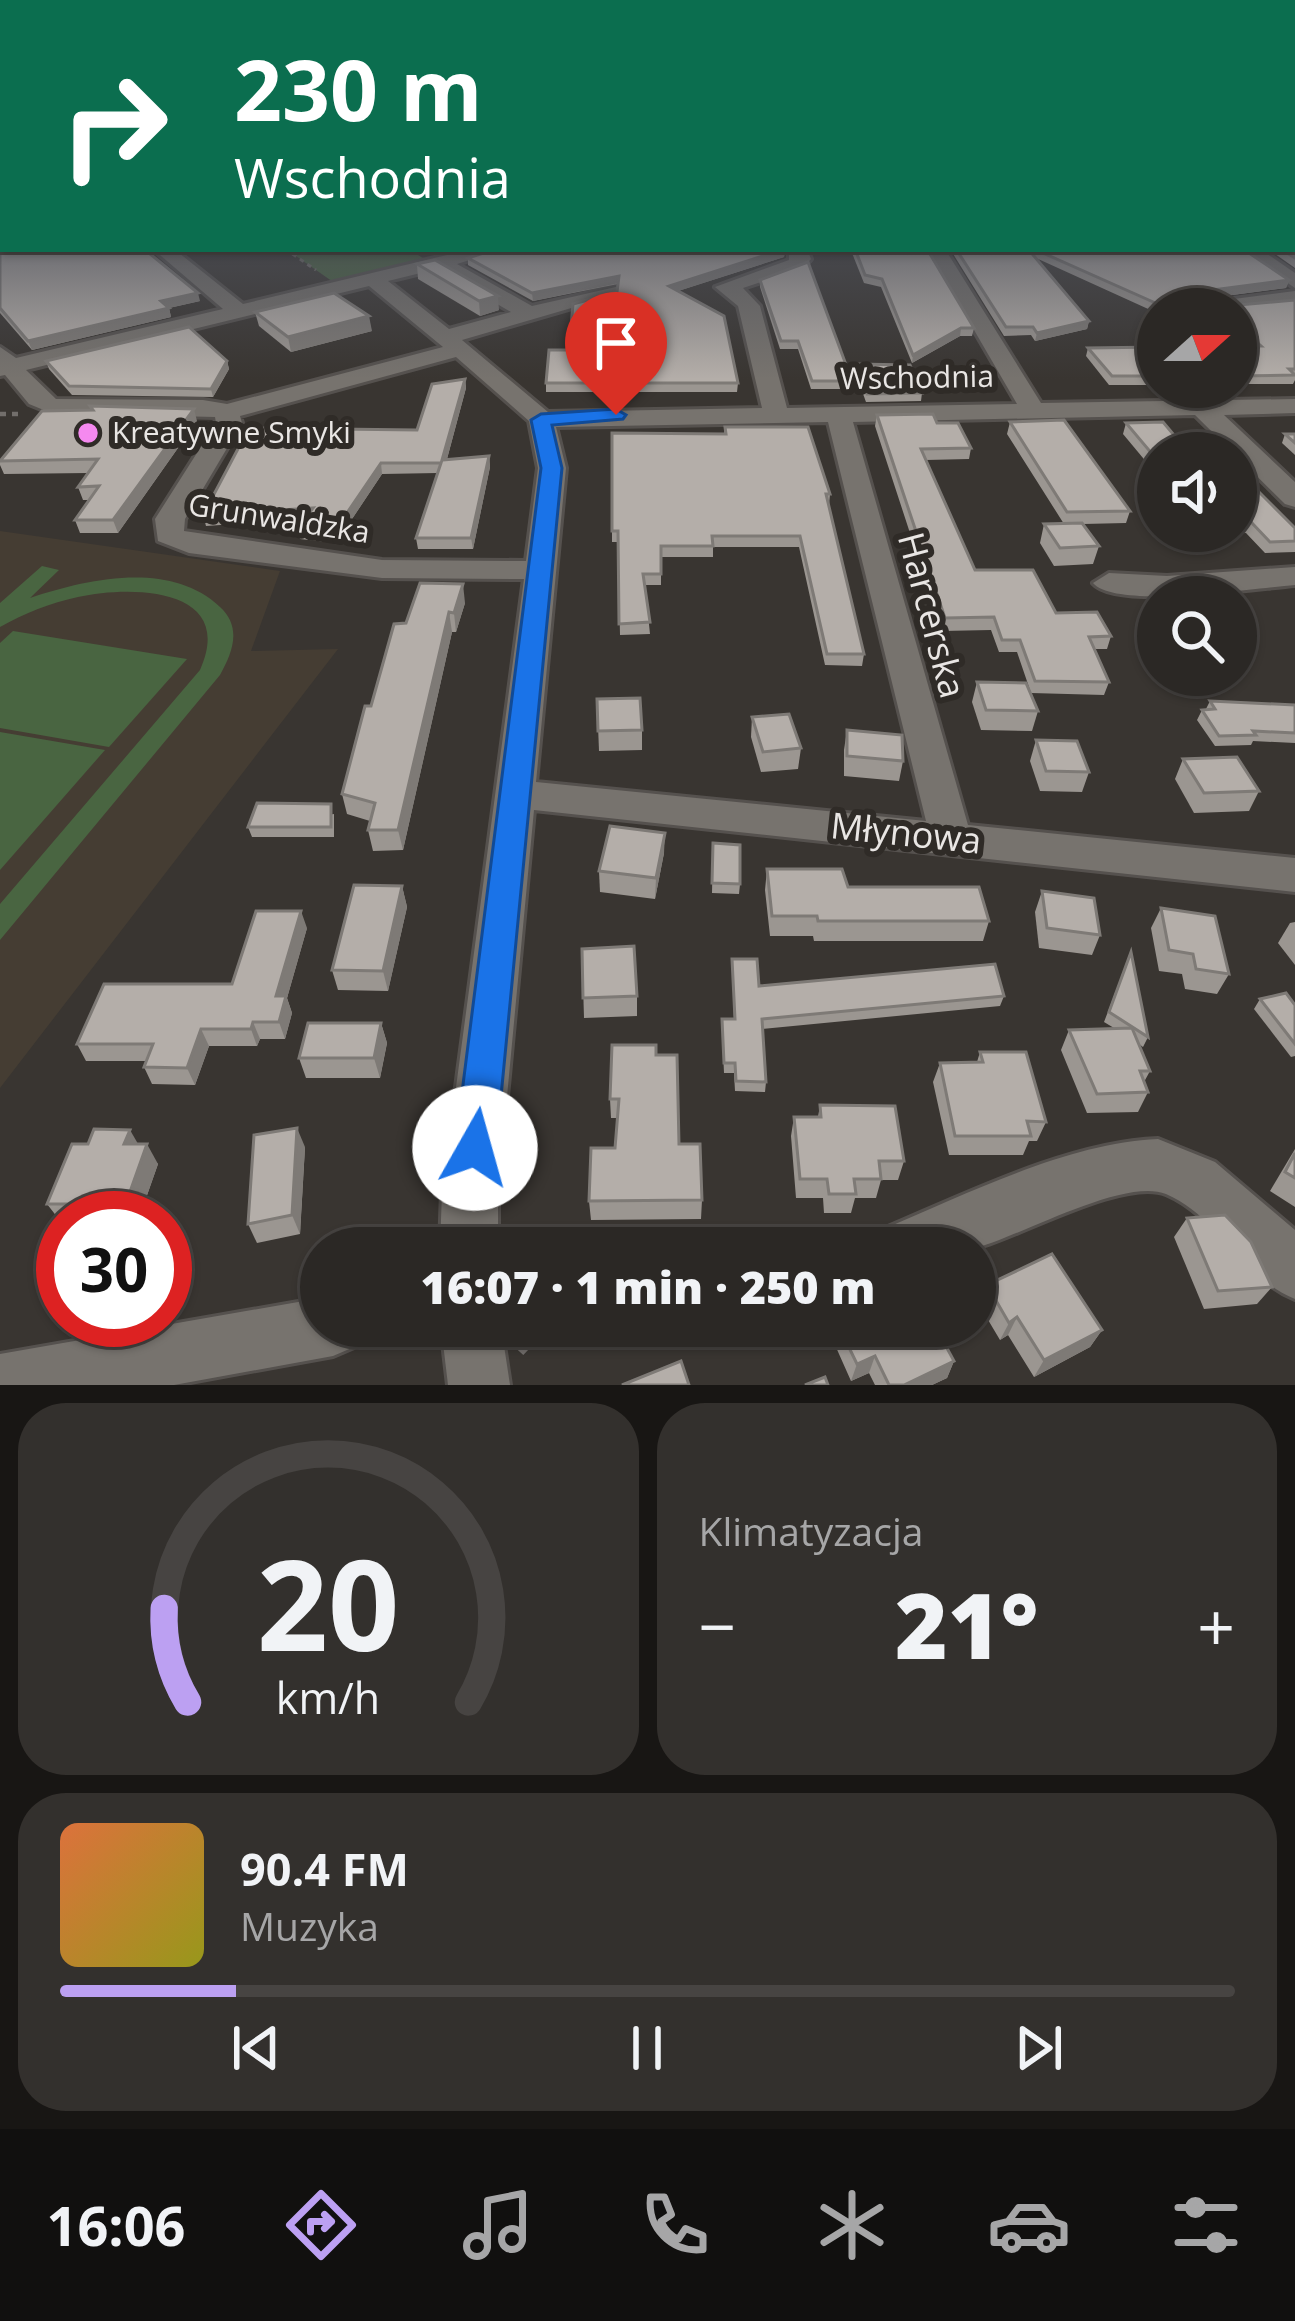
<!DOCTYPE html>
<html lang="pl">
<meta charset="utf-8">
<style>
body{margin:0;font-family:"Open Sans",sans-serif;background:#33302d;color:#f1f3f6;height:100vh;display:flex;flex-direction:column;font-size:45px;white-space:nowrap}
*{box-sizing:border-box;margin:0}
p{font-size:39px;color:#a6a6a7}
.icon{flex:none;width:66px;height:66px;fill:none;stroke:currentColor;stroke-width:2;stroke-linecap:round;stroke-linejoin:round}
.map{position:relative;height:1385px;overflow:hidden}
.side{display:flex;flex-direction:column;gap:18px;padding:18px;background:#181614;flex:1}
.side>*{flex:none}
.banner{position:absolute;left:0px;top:0px;width:1296px;height:252px;box-shadow:0 3px 9px #0004,0 0 0 3px #474442;background:#0b6e4f;color:#fff;overflow:hidden}
.needle{width:78px;rotate:69deg}
.controls{position:absolute;left:1137px;top:288px;display:grid;gap:24px}
.controls a{display:grid;place-items:center;width:120px;height:120px;border-radius:50%;background:#2b2825;box-shadow:0 3px 9px #0004,0 0 0 3px #474442;font-size:60px}
.speed{position:absolute;left:36px;top:1191px;display:flex;gap:24px;font-size:60px;font-weight:700;text-align:center}
.speed>*{display:grid;place-content:center;width:156px;height:156px;border-radius:50%;background:#2b2825;box-shadow:0 3px 9px #0004,0 0 0 3px #474442;line-height:1}
.speed .limit{border:18px solid #d22;background:#fff;color:#111}
.pin{position:absolute;display:grid;place-items:center;width:102px;height:102px;color:#fff;margin:-123px -51px;border-radius:50% 50% 50% 0;rotate:-45deg;box-shadow:0 0 12px #0007}
.pin .icon{rotate:45deg}
.me{position:absolute;width:132px;margin:-66px;rotate:7deg;stroke-linejoin:round;filter:drop-shadow(0 0 9px #0008)}
.turn{display:flex;align-items:center;gap:42px;height:252px;padding:0 36px;font-size:54px}
.turn .icon{width:156px;height:156px;stroke-width:2.5}
.turn b{display:block;font-size:84px;line-height:102px}
.big{font-size:90px;font-weight:800;line-height:1.1}
.side .tile{flex:1;display:flex;flex-direction:column;justify-content:center;gap:18px;min-width:0;padding:0 42px;border-radius:48px;background:#33302d}
.side .dial{align-items:center;gap:0}
.dial svg{height:312px;overflow:visible;fill:none;stroke:#474442;stroke-width:7;stroke-linecap:round;text-anchor:middle}
.dial text{fill:#f1f3f6;stroke:none}
.song{display:flex;align-items:center;gap:36px}
.cover{width:144px;height:144px;border-radius:18px;background:linear-gradient(135deg,hsl(20 70% 55%),hsl(60 70% 35%))}
.played{height:12px;border-radius:6px;background:linear-gradient(90deg,#bca0f2 15%,#474442 15%)}
.keys{display:flex;justify-content:space-around;direction:ltr}
.heat{display:flex;justify-content:space-between;align-items:center;font-size:66px;direction:ltr}
.side .tiles{flex:1;display:grid;gap:18px;grid-template-columns:1fr 1fr}
.tile:last-child{grid-column:span 2}
.trip{position:absolute;left:300px;top:1227px;width:696px;height:120px;border-radius:60px;background:#2b2825;box-shadow:0 3px 9px #0004,0 0 0 3px #474442;font-weight:800;line-height:120px;text-align:center}
.tabs{display:flex;height:192px;justify-content:space-around;align-items:center;background:#11100f;color:#a6a6a7}
.tabs .icon{width:84px;height:84px}
.tabs .active{color:#bca0f2}
.tabs b{font-size:54px;color:#f1f3f6}
.map>svg:first-child{display:block}
</style>
<div class="map">
<svg width="1295" height="1385" viewBox="0 0 1295 1385">
<rect width="100%" height="100%" fill="#393531"/>
<path fill="#453d33" d="M0,531L280,571L251,651L338,649L0,1088Z"/>
<g fill="#496541">
<path d="M286,249H408L428,261L336,284Z"/>
<path d="M42,566L59,570L30,598C88,579 170,560 220,607C242,627 233,652 220,675L0,940V904L200,670C237,587 131,585 78,597C50,603 25,613 0,627V603Z"/>
<path d="M13,631L187,659L109,747L0,728V643Z"/>
<path d="M0,732L105,750L0,870Z"/>
</g>
<g fill="none" stroke-linecap="round" stroke-linejoin="round">
<defs>
<g id="minor">
<path d="M3,202V212L0,213V203Z"/>
<path d="M153,249H174L243,304L472,249H505L457,264L532,306L616,287V295L462,340L548,412L762,408L738,306L715,287L789,260V249H807L811,259L803,268L743,288L760,306L787,408L1017,404L927,249H945L1041,403L1295,399V413L1224,415L1295,482V507L1285,504L1195,415L853,422L968,825L1295,858V892L534,810L498,1192V1248H440L442,1192L524,579L382,578L189,553L158,541L155,519L216,423L215,417L51,413L29,404L5,375L0,376V347L16,358L223,309ZM437,269L511,312L449,329L388,281ZM369,286L443,347L227,404L203,400L56,399L26,370ZM456,357L529,421L538,468L526,561L382,560L184,531L185,519L242,423L240,416ZM828,422L926,821L536,782L566,468L556,427Z"/>
<path d="M1238,249H1260L1295,273V288Z"/>
<path d="M1295,291V303L1236,311L1192,309L1203,303Z"/>
<path d="M1295,567V585C1257,588 1116,610 1093,583L1109,573L1167,576Z"/>
<path d="M1158,1139L1215,1162L1295,1230V1299C1243,1278 1218,1216 1166,1194C1125,1177 1022,1235 979,1247C951,1255 908,1248 877,1248L886,1228C966,1194 1071,1142 1158,1139Z"/>
<path d="M321,1298V1326H363L354,1347L333,1356L174,1385H0V1354Z"/>
<path d="M441,1326H501L510,1385H448Z"/>
</g>
</defs>
<use href="#minor" stroke="#55514e" stroke-width="6"/>
<path stroke="#726e6b" stroke-width="3" stroke-dasharray="4.5 4.5" stroke-linecap="butt" d="M285,249L316,270"/>
<path stroke="#726e6b" stroke-width="4.5" stroke-dasharray="6 6" stroke-linecap="butt" d="M0,414H20"/>
<g stroke="#726e6b" stroke-width="9" stroke-dasharray="14 14" stroke-linecap="butt">
<path d="M839,1248L865,1241"/>
<path d="M520,1352L539,1332L568,1326"/>
</g>
<use href="#minor" fill="#77736e" fill-rule="evenodd"/>
</g>
<g fill="#9b9691">
<path d="M1295,202V268L1268,249H1293Z"/>
<path d="M0,220L200,301L169,308L171,317L32,350L0,313Z"/>
<path d="M811,249H927L974,328L972,336H960L912,363L881,287L864,283L852,253H813Z"/>
<path d="M950,249H1243L1289,280L1286,288L1202,299L1170,309H1158L1157,313L1036,258L1089,321L1087,329L1035,341L1031,335L1004,336Z"/>
<path d="M784,257L678,291L738,383L737,392H546V383L569,350L617,292L618,284L533,301L468,265V258Z"/>
<path d="M417,264L499,310L480,316L418,279Z"/>
<path d="M760,280L852,381L851,389H811L798,349H780L760,287Z"/>
<path d="M1295,300V380L1293,384H1236V346H1248L1236,335V309H1215L1216,307Z"/>
<path d="M255,312L372,331L291,352L259,326Z"/>
<path d="M1158,347V385H1109L1086,356L1088,348Z"/>
<path d="M46,361H227L229,369L213,397L72,395L49,369Z"/>
<path d="M856,364L922,393L921,401L866,402L855,372Z"/>
<path d="M465,379L466,388L447,459L489,456L490,467L473,549H418L416,538L438,473L382,474L336,543L300,539L297,528L304,519L206,526L203,515L417,430Z"/>
<path d="M90,406L197,421L118,533H80L75,520L90,500H83L78,487L88,473L4,474L0,465V460L91,410Z"/>
<path d="M877,415L937,423L971,448L969,459L926,460L975,570L1056,613L1111,636L1107,649H1094L1109,682L1104,695L1031,693L1017,652H999L991,630L942,631L875,426Z"/>
<path d="M1010,422L1130,511L1126,523L1083,524L1099,546L1093,564L1054,566L1040,543L1044,524H1064L1007,434Z"/>
<path d="M1126,423L1158,453V476L1123,434Z"/>
<path d="M725,427L830,494L829,505L864,654L862,666L825,665L799,547H713V557H661V585H645L650,634L620,635L618,542H612V433L724,434Z"/>
<path d="M1285,434H1295V455L1282,443Z"/>
<path d="M1236,488L1295,528V552L1265,553L1246,533L1193,535L1190,531H1236Z"/>
<path d="M465,603L456,632H452L403,850L373,851L368,830L370,821L347,814L342,794L371,706L406,623Z"/>
<path d="M977,682L1038,711L1032,731L981,730L972,702Z"/>
<path d="M597,699L642,730V750L599,751Z"/>
<path d="M1210,701L1295,705V743L1253,741L1251,745L1215,746L1197,720L1202,710L1206,709Z"/>
<path d="M752,717L801,748L798,769L761,772L751,737Z"/>
<path d="M847,730L903,761L899,781L844,776V750Z"/>
<path d="M1036,740L1089,772L1082,792L1040,791L1030,761Z"/>
<path d="M1183,759L1259,791L1249,811L1194,813L1175,779Z"/>
<path d="M334,814V837H252L248,827Z"/>
<path d="M713,843L740,884L739,894L712,893Z"/>
<path d="M664,853L655,899L600,892L599,871Z"/>
<path d="M767,869L848,887L989,921L983,941H814L813,936H770L765,890Z"/>
<path d="M402,886L407,907L388,991L338,990L332,970Z"/>
<path d="M1042,891L1100,935L1092,955L1039,948L1035,912Z"/>
<path d="M1161,908L1229,974L1217,994L1185,989L1182,974L1159,971L1151,928Z"/>
<path d="M1295,922V965L1278,943L1290,923Z"/>
<path d="M307,928L287,998L292,1013L285,1039H260L257,1046H209L195,1085L152,1084L144,1067L146,1061H86L77,1044L232,984Z"/>
<path d="M582,949L637,996V1016L584,1018Z"/>
<path d="M732,959L759,986L1004,996L1000,1006L762,1029L766,1082L765,1092L735,1091L734,1073H724L722,1029V1019H734Z"/>
<path d="M1127,962L1148,1037L1143,1047L1139,1044L1150,1071L1144,1082L1148,1092L1138,1112L1087,1113L1061,1050L1069,1030L1114,1028L1104,1022Z"/>
<path d="M1260,999L1295,1005V1056L1291,1057L1254,1009Z"/>
<path d="M381,1023L387,1043L380,1078H306L299,1058Z"/>
<path d="M980,1052L1046,1122L1037,1141H1029L1023,1155H949L933,1082L940,1063L977,1062Z"/>
<path d="M656,1055L679,1144L702,1200L701,1219L591,1220L589,1201L615,1148L617,1118H611L610,1099Z"/>
<path d="M820,1105L904,1161L898,1180H881L876,1198H855L851,1213H824L823,1198H796L791,1136L794,1117H818Z"/>
<path d="M138,1144L158,1164L139,1218H63V1222H61L47,1204Z"/>
<path d="M305,1147L300,1234L257,1243L248,1224Z"/>
<path d="M1295,1149V1207L1270,1191Z"/>
<path d="M1187,1218L1272,1287L1257,1304L1204,1309L1174,1237Z"/>
<path d="M987,1285L1102,1330L1090,1347L1034,1377L1008,1335L1000,1340L978,1303Z"/>
<path d="M839,1327L954,1361L947,1378L932,1385H875L869,1373L851,1381L835,1345Z"/>
</g>
<g fill="#7e7a76">
<path d="M430,249H453L431,254Z"/>
<path d="M787,249L784,257L669,294V286Z"/>
<path d="M619,276V283L533,301L532,293Z"/>
<path d="M1289,280L1286,288L1202,299L1170,309H1159L1160,305L1205,291Z"/>
<path d="M198,293L200,301L169,308L171,317L32,350L28,341L161,301Z"/>
<path d="M498,296L499,310L480,316L479,301Z"/>
<path d="M369,316L372,331L291,352L288,337Z"/>
<path d="M1089,321L1087,329L1035,341L1037,333Z"/>
<path d="M961,328L960,336L912,363L913,355Z"/>
<path d="M227,361L229,369L213,397L211,389Z"/>
<path d="M465,379L466,388L444,470L442,460Z"/>
<path d="M194,409L197,421L118,533L113,520Z"/>
<path d="M489,456L490,467L473,549L471,538Z"/>
<path d="M381,463L382,474L336,543L334,532Z"/>
<path d="M463,584L465,603L456,632L454,613Z"/>
<path d="M449,612L452,632L403,850L398,830Z"/>
<path d="M665,833L664,853L655,899L656,878Z"/>
<path d="M402,886L407,907L388,991L383,971Z"/>
<path d="M301,911L307,928L287,998L292,1013L285,1039L279,1022L276,996Z"/>
<path d="M253,1022L260,1039L257,1046L251,1029Z"/>
<path d="M381,1023L387,1043L380,1078L374,1058Z"/>
<path d="M201,1029L209,1046L195,1085L187,1068Z"/>
<path d="M297,1128L305,1147L300,1234L292,1215Z"/>
<path d="M130,1130L141,1149L124,1144Z"/>
<path d="M147,1144L158,1164L139,1218H135L126,1203Z"/>
<path d="M99,1203L108,1218H93Z"/>
<path d="M1017,1317L1008,1335L1000,1340L1009,1323Z"/>
<path d="M1102,1330L1090,1347L1034,1377L1044,1360Z"/>
<path d="M875,1356L869,1373L851,1381L857,1364Z"/>
<path d="M954,1361L947,1378L932,1385H904Z"/>
</g>
<g fill="#b4aea9" stroke="#7e7a76" stroke-width="3">
<path d="M1293,200L1295,202V258L1281,249H1293Z"/>
<path d="M3,219V249H144L198,293L161,301L169,308L28,341L0,308V220Z"/>
<path d="M496,249H785L669,286L724,316L738,383H546L549,350H569L573,304L617,292L619,276L532,293L468,258Z"/>
<path d="M855,249H927L974,328H961L913,355L882,279L865,275Z"/>
<path d="M956,249H1028L1089,321L1037,333L1033,327H1006Z"/>
<path d="M1034,249H1243L1289,280L1205,291L1160,305Z"/>
<path d="M435,260L498,296L479,301L417,264Z"/>
<path d="M808,262L852,381H812L798,341H781L760,280Z"/>
<path d="M334,293L369,316L288,337L255,312Z"/>
<path d="M1295,300V369H1289L1295,375L1236,376V346H1261L1236,324V309H1218L1216,307Z"/>
<path d="M189,327L227,361L211,389L69,386L46,361Z"/>
<path d="M1158,347V376H1112L1088,348Z"/>
<path d="M856,364L910,365L922,393L867,394Z"/>
<path d="M465,379L442,460L489,456L471,538H416L441,463H381L334,532L297,528L313,508L203,515L249,428L417,430L432,384Z"/>
<path d="M90,406L194,409L113,520H75L99,486L78,487L98,459L0,461L42,411L93,410Z"/>
<path d="M933,414L937,423H958L971,448L921,449L975,570H1033L1056,613L1097,612L1111,636L1089,637L1109,682L1035,681L1020,640H1002L994,617L945,618L877,415Z"/>
<path d="M1064,420L1130,511L1067,512L1010,422Z"/>
<path d="M1163,422L1189,453H1158V461L1126,423Z"/>
<path d="M725,427H808L830,494H826L864,654H827L800,536H712L713,546H661V574H643L650,622L619,624L618,531H612V433L726,434Z"/>
<path d="M1285,434H1295V443Z"/>
<path d="M1254,487L1295,528V541L1270,542L1251,522H1236V488Z"/>
<path d="M1082,523L1099,546L1060,548L1044,524Z"/>
<path d="M420,583L463,584L454,613L449,612L398,830H368L375,803L342,794L365,706H371L394,624L406,623Z"/>
<path d="M1167,592H1210L1213,597H1170Z"/>
<path d="M977,682L1026,683L1038,711L986,710Z"/>
<path d="M640,698L642,730L598,731L597,699Z"/>
<path d="M1210,701L1295,705V733L1253,731L1256,735L1219,736L1202,710L1215,709Z"/>
<path d="M789,714L801,748L763,752L752,717Z"/>
<path d="M847,730L902,735L903,761L847,756Z"/>
<path d="M1036,740L1077,741L1089,772L1046,771Z"/>
<path d="M1237,757L1259,791L1204,793L1183,759Z"/>
<path d="M257,803L331,804V827H248Z"/>
<path d="M610,826L665,833L656,878L599,871Z"/>
<path d="M713,843L740,845V884L712,883Z"/>
<path d="M767,869H842L848,887H979L989,921H818L817,916H772Z"/>
<path d="M354,885L402,886L383,971L332,970Z"/>
<path d="M1042,891L1094,898L1100,935L1047,928Z"/>
<path d="M1161,908L1215,916L1229,974L1196,969L1193,954L1169,950Z"/>
<path d="M256,911H301L276,996H286L279,1022H253L251,1029H201L187,1068L144,1067L153,1044H77L104,984H232Z"/>
<path d="M634,946L637,996L583,998L582,949Z"/>
<path d="M1131,952L1148,1037L1109,1012Z"/>
<path d="M732,959H757L759,986L995,964L1004,996L762,1019L766,1082L736,1081L735,1063H724L722,1019H735Z"/>
<path d="M1286,993L1295,1005V1044L1260,999Z"/>
<path d="M308,1023H381L374,1058H299Z"/>
<path d="M1132,1028L1150,1071H1140L1148,1092L1097,1094L1069,1030Z"/>
<path d="M612,1045H656V1055H677L679,1144H700L702,1200L589,1201L591,1148H615L619,1099H610Z"/>
<path d="M980,1052H1026L1046,1122L1027,1121L1031,1136H955L940,1063L983,1062Z"/>
<path d="M820,1105L895,1106L904,1161H879L881,1179H854L856,1194H829L827,1179H800L794,1117H821Z"/>
<path d="M297,1128L292,1215L248,1224L254,1135Z"/>
<path d="M94,1129L130,1130L124,1144H147L126,1203H99L93,1218H67L73,1204H47L72,1144H88Z"/>
<path d="M1295,1153V1178L1285,1172Z"/>
<path d="M1225,1215L1251,1242L1272,1287L1218,1291L1187,1218Z"/>
<path d="M1052,1254L1102,1330L1044,1360L1017,1317L1009,1323L987,1285Z"/>
<path d="M842,1326H935L954,1361L904,1385H889L875,1356L857,1364L839,1327Z"/>
<path d="M681,1361L689,1385H622Z"/>
<path d="M825,1377L828,1385H805Z"/>
</g>
<linearGradient id="sky" x2="0" y2="1"><stop stop-color="#1f1d1b"/><stop offset="0.49" stop-color="#4e515a"/><stop offset="1" stop-color="#4e515a" stop-opacity="0"/></linearGradient>
<rect width="1295" height="379" fill="url(#sky)"/>
<path fill="#1a73e8" stroke="#114b97" stroke-width="3" d="M616,409L626,415L623,419L552,425L562,468L496,1148L490,1161L475,1167L461,1161L455,1148L541,468L531,420L541,414Z"/>
<circle fill="#f589ef" stroke="#2f2b27" stroke-width="4.5" cx="88" cy="433" r="12"/>
<g text-anchor="middle" stroke-width="12" stroke-linejoin="round" paint-order="stroke">
<g font-size="30" fill="#e9e6e4" stroke="#2f2b27">
<text transform="translate(917 378) rotate(-1)" y="10">Wschodnia</text>
<text transform="translate(279 519) rotate(9)" y="10">Grunwaldzka</text>
</g>
<g font-size="30" fill="#e9e6e4" stroke="#2f2b27" text-anchor="start">
<text x="112" y="443">Kreatywne Smyki</text>
</g>
<g font-size="36" fill="#e9e6e4" stroke="#2f2b27">
<text transform="translate(932 615) rotate(75)" y="13">Harcerska</text>
<text transform="translate(906 833) rotate(6)" y="13">Młynowa</text>
</g>
</g>
</svg>
<div class="controls">
<a><svg class="needle" viewBox="-14 -14 28 28"><path d="M0-13l5 13h-10z" fill="#e53935"/><path d="M0 13l5-13h-10z" fill="#a6a6a7"/></svg></a>
<a><svg class="icon" aria-label="sound" viewBox="0 0 24 24"><path d="M4 9h4l5-4v14l-5-4H4zM17 9q2 3 0 6"/></svg></a>
<a><svg class="icon" aria-label="search" viewBox="0 0 24 24"><circle cx="10" cy="10" r="6"/><path d="M15 15l6 6"/></svg></a>
</div>
<div class="speed"><div class="limit">30</div></div>
<div class="pin" style="left:616px;top:415px;background:#d93025"><svg class="icon" aria-label="arrive" viewBox="0 0 24 24"><path d="M6 21V4h12l-3 4 3 4H6"/></svg></div>
<svg class="me" style="left:475px;top:1148px" viewBox="-20 -20 40 40"><circle r="19" fill="#fff"/><path d="M0-13L10 11 0 6-10 11z" fill="#1a73e8"/></svg>
<div class="trip">16:07 · 1 min · 250 m</div>
<div class="banner">
<div class="turn"><svg class="icon" aria-label="right" viewBox="0 0 24 24"><path d="M7 20v-9h11M14 6l5 5-5 5"/></svg><div><b>230 m</b>Wschodnia</div></div>
</div>
</div>
<section class="side">
<div class="tiles">
<div class="tile dial"><svg viewBox="0 0 100 80">
<path d="M14 69A42 42 0 1 1 86 69"/>
<path d="M14 69A42 42 0 0 1 8 45" stroke="#bca0f2"/>
<text x="50" y="56" font-size="32" font-weight="700">20</text>
<text x="50" y="72" font-size="11">km/h</text>
</svg></div>
<div class="tile"><p>Klimatyzacja</p>
<div class="heat"><a>−</a><b class="big">21°</b><a>+</a></div>
</div>
<div class="tile">
<div class="song"><i class="cover"></i><div><b>90.4 FM</b><p>Muzyka</p></div></div>
<div class="played"></div>
<div class="keys"><svg class="icon" aria-label="previous" viewBox="0 0 24 24"><path d="M18 5L8 12l10 7zM5 5v14"/></svg><svg class="icon" aria-label="pause" viewBox="0 0 24 24"><path d="M8 5v14M16 5v14"/></svg><svg class="icon" aria-label="next" viewBox="0 0 24 24"><path d="M6 5l10 7-10 7zM19 5v14"/></svg></div>
</div>
</div>
</section>
<nav class="tabs">
<b>16:06</b>
<svg class="icon active" aria-label="directions" viewBox="0 0 24 24"><path d="M12 3l9 9-9 9-9-9zM9 14v-3h6M13 9l2 2-2 2"/></svg>
<svg class="icon" aria-label="music" viewBox="0 0 24 24"><path d="M9 18V5l10-2v13"/><circle cx="6" cy="18" r="3"/><circle cx="16" cy="16" r="3"/></svg>
<svg class="icon" aria-label="phone" viewBox="0 0 24 24"><path d="M5 4h4l2 5-3 2q2 4 5 5l2-3 5 2v4C11 20 4 13 5 4z"/></svg>
<svg class="icon" aria-label="climate" viewBox="0 0 24 24"><path d="M12 3v18M4 7l16 10M4 17L20 7"/></svg>
<svg class="icon" aria-label="car" viewBox="0 0 24 24"><path d="M5 17H2v-5l4-1 3-4h7l3 4 3 1v5h-3M9 17h6M6 11h13"/><circle cx="7" cy="17" r="2"/><circle cx="17" cy="17" r="2"/></svg>
<svg class="icon" aria-label="filters" viewBox="0 0 24 24"><path d="M4 7h16M4 17h16"/><circle cx="9" cy="7" r="2"/><circle cx="15" cy="17" r="2"/></svg>
</nav>
